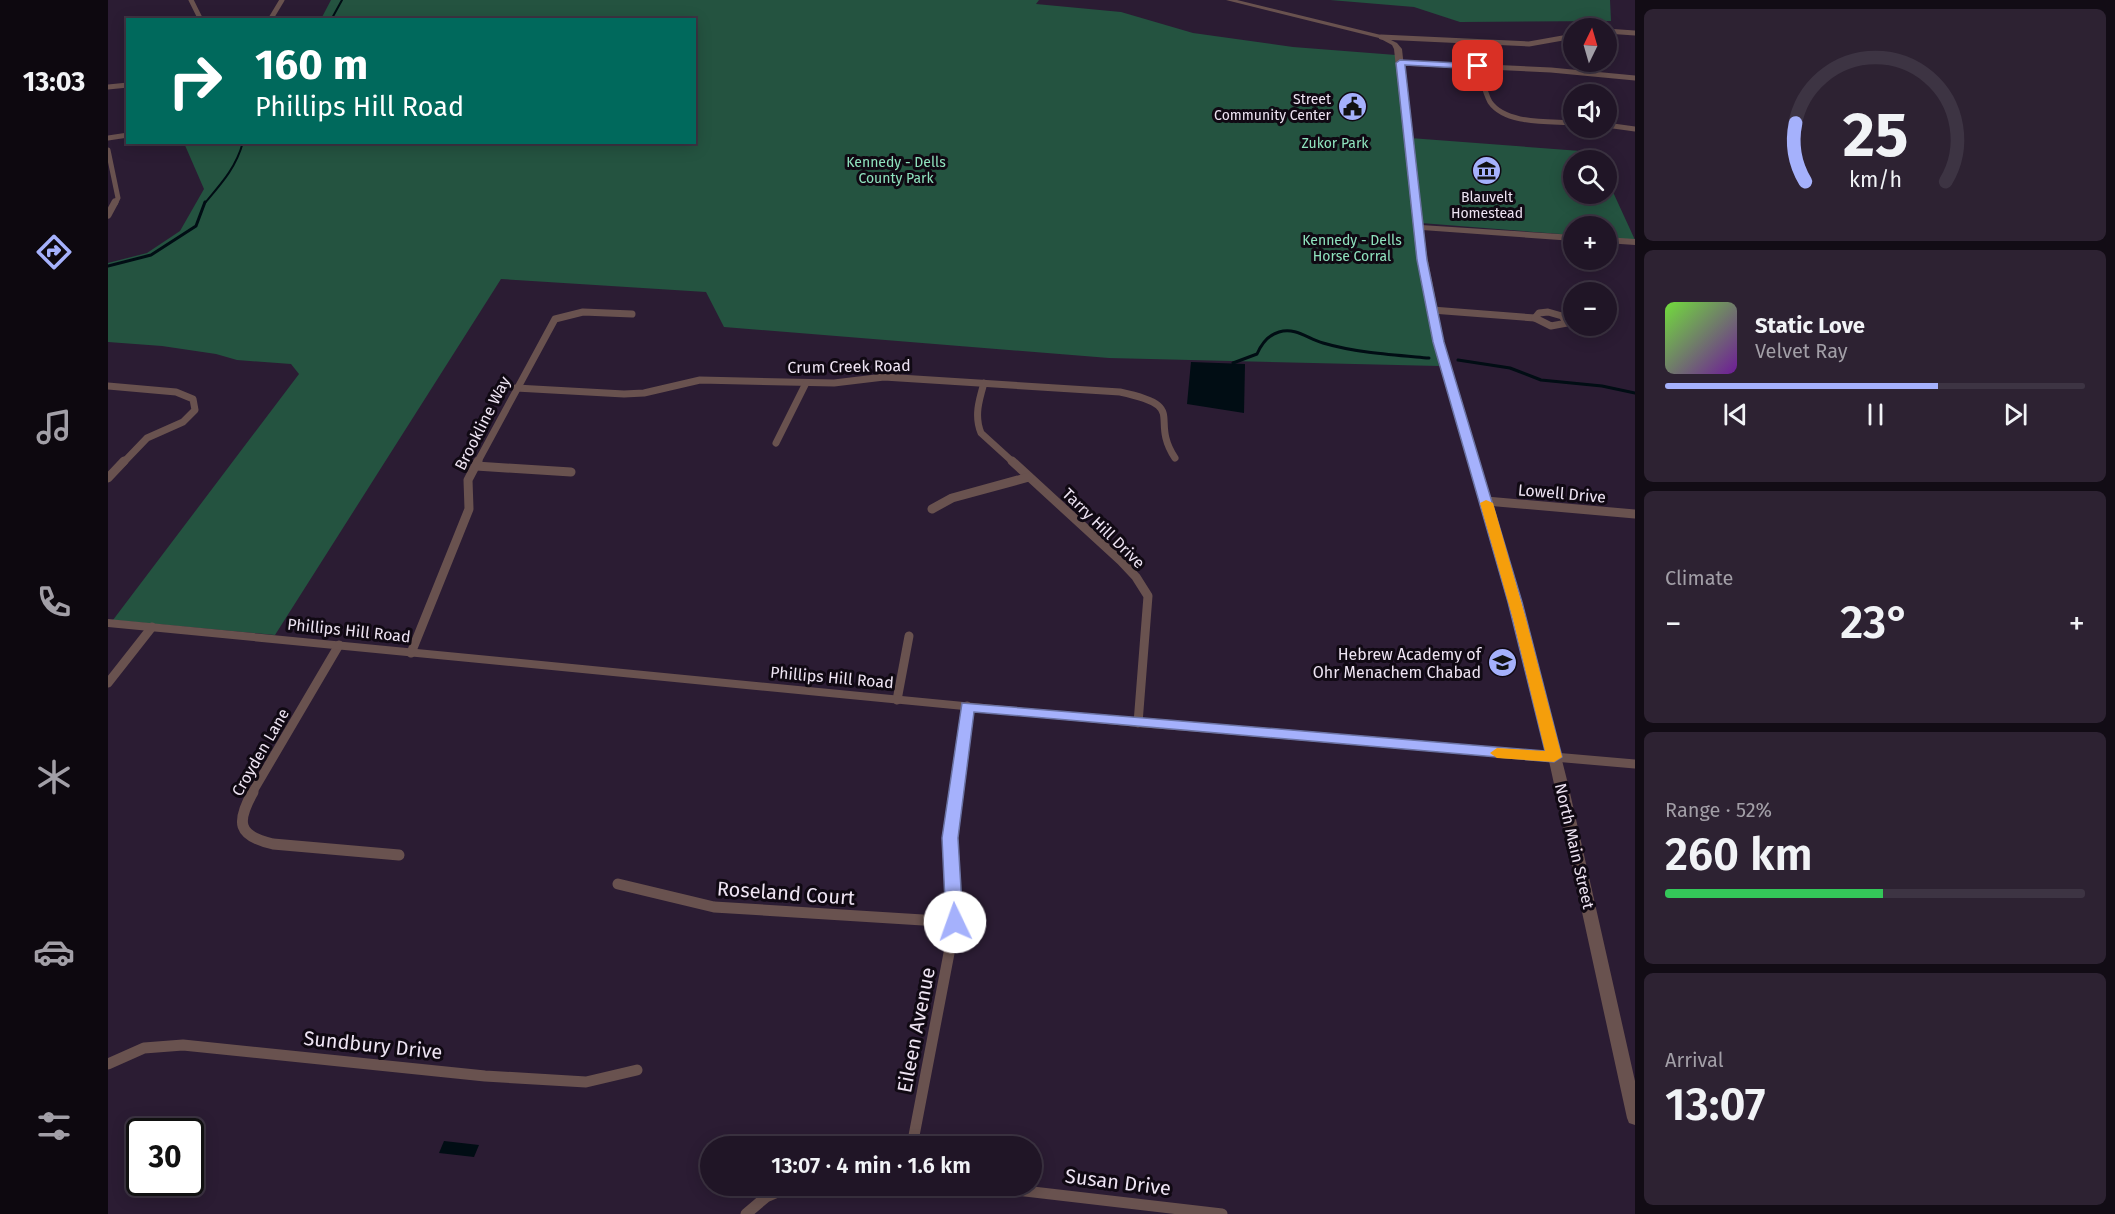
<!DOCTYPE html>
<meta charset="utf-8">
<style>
body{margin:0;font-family:"Fira Sans",sans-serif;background:#2d2232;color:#f1f3f6;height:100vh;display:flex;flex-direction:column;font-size:22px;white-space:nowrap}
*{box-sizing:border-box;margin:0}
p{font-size:20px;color:#a29fa7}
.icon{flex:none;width:33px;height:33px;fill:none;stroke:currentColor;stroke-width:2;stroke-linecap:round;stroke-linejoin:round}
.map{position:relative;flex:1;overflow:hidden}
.drawer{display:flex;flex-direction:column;gap:9px;padding:9px;background:#120c15;width:480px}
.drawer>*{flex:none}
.top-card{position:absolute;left:18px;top:18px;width:570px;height:126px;border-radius:0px;box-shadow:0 3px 15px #0003,0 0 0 2px #3d3443;background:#00695c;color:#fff;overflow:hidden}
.needle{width:39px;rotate:5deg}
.buttons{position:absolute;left:1455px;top:18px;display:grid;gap:12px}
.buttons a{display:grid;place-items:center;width:54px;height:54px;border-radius:50%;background:#201526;box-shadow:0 3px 15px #0003,0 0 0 2px #3d3443;font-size:30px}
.speed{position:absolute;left:18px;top:1118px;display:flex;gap:12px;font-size:30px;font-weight:700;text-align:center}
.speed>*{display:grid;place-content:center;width:78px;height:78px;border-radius:50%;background:#201526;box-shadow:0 3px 15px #0003,0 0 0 2px #3d3443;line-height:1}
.speed .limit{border:3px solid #111;border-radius:9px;background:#fff;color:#111}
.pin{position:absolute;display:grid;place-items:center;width:51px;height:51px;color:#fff;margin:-26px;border-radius:12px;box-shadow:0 3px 9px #0006}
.me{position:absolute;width:66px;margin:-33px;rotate:357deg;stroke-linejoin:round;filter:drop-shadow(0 0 4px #0008)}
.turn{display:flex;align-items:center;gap:21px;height:126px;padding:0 30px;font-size:27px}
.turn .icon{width:78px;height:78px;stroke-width:2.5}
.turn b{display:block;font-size:42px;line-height:51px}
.big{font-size:45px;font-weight:600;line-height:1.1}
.drawer .widget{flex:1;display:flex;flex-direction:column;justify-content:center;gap:9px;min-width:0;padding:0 21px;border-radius:9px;background:#2d2232}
.drawer .dial{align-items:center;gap:0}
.dial svg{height:156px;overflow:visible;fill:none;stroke:#3d3443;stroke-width:7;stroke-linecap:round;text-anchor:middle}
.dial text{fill:#f1f3f6;stroke:none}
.song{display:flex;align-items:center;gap:18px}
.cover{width:72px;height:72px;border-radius:9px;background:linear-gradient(135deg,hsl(100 70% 55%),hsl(280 70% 35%))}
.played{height:6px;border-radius:3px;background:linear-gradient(90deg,#a5b1fc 65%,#3d3443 65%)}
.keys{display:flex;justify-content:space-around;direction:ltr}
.heat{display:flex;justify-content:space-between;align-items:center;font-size:33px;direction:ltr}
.charge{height:9px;border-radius:4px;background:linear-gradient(90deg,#34c759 52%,#3d3443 0)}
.trip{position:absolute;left:592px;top:1136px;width:342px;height:60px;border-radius:30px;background:#201526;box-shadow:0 3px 15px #0003,0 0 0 2px #3d3443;font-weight:600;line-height:60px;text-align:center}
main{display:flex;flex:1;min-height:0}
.dock{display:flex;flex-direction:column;width:108px;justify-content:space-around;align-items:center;background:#0d080f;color:#a29fa7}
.dock .icon{width:42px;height:42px}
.dock .selected{color:#a5b1fc}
.dock b{font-size:27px;color:#f1f3f6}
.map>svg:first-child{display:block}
</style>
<main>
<nav class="dock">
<b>13:03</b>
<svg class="icon selected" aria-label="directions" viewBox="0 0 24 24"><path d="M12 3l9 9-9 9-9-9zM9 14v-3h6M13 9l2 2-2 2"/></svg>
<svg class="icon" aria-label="music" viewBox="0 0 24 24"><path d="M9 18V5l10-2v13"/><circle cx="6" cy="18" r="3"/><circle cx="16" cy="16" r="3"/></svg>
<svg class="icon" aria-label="phone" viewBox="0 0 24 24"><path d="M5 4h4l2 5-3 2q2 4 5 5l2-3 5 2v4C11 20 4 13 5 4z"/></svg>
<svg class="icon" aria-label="climate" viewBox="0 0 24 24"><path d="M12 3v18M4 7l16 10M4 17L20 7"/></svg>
<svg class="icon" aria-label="car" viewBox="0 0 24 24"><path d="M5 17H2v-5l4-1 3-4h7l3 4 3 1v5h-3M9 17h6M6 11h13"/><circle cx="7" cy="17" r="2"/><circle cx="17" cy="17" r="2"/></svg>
<svg class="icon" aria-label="filters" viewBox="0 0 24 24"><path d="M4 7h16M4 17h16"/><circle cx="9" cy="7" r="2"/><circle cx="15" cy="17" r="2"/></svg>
</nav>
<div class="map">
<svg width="1527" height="1214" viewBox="0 0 1527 1214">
<rect width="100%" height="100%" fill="#2b1c33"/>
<g fill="#245340">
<path d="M223,0H931L928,4L1013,12L1085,33L1185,47L1288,55L1307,219L1331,366L1001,358L616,327L598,292L393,279L167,635L5,620L191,374L183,364L129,360L108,354L54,346L0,342V263L39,253L72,231L96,189L76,143L586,142V20L213,19Z"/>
<path d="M1222,0H1502L1503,21L1352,22L1306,7Z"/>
<path d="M1302,138L1486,152L1490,160H1466V194H1498L1499,179L1527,240L1499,238L1498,226H1466L1465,235L1313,223Z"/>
</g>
<g fill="#010d14">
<path d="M1083,362L1137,364L1136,413L1079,404Z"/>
<path d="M336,1141L371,1145L366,1157L331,1153Z"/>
</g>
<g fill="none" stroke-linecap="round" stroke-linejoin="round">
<g stroke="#010d14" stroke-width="2">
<path d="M223,20L234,0"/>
<path d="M96,204C113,184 128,168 135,142"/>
</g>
<g stroke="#010d14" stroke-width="3">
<path d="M0,266L43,255L88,226L97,202"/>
<path d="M1350,360L1402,368L1433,380L1494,386L1527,393"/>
<path d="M1125,363L1149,354C1153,345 1160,335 1171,332C1188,327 1200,339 1215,343C1249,353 1286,355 1321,358"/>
</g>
<g stroke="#69524f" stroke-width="5">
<path d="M83,0L93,20"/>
<path d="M162,20L174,0"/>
<path d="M1498,31L1527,33"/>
<path d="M1273,37L1421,44L1466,36"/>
<path d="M1292,63L1443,70L1527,78"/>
<path d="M1370,66C1374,77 1376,91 1382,102C1398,125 1442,121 1466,123"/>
<path d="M0,87L20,85"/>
<path d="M1498,125L1527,129"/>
<path d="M0,138L20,135"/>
<path d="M0,150L10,198L7,204"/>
</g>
<g stroke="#69524f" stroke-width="7">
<path d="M0,215L7,202"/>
<path d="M1324,310L1427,318"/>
<path d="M1440,312L1454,316L1459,323L1443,326L1427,318L1431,313Z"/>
<path d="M876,383C871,400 866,416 873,433L906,463"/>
<path d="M0,386L68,392L85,399L87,410L75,422L39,438L15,463"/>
<path d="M408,388L516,394L536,393L592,380L726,383L776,377L1012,392C1082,407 1040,417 1067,458"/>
<path d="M668,443L698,383"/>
<path d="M369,463L447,319L475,312L524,314"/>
</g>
<g stroke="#69524f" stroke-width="9">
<path d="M904,461L1013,561L1028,577L1040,596L1030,723"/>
<path d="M368,466L463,472"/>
<path d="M0,478L16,461"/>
<path d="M1378,501L1527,514"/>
<path d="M824,509L844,498L921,477"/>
<path d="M303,653L361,509L360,480L370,461"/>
<path d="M0,683L44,627"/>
<path d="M789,700L801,636"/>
<path d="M1446,757L1527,764"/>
<path d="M144,793L231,645"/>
<path d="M848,793L859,706"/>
</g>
<g stroke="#69524f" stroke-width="11">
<path d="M145,792C128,822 129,836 165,844L291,855"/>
<path d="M510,884L606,907L847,922"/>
<path d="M0,1064L36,1048L75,1045L377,1076L478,1082L529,1070"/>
<path d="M804,1146L847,922L842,838L848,792"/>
<path d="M865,1185L1114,1214"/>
<path d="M638,1214L658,1197L686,1185"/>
</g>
<g fill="#69524f" fill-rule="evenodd">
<path d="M1118,0H1129L1273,35L1289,43L1294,49L1313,225L1466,235V241L1314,230L1336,342L1434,681L1460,784L1527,1081V1125L1521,1123L1519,1118L1441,761L1030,727L0,627V619L1030,719L1439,752L1422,681L1326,342L1307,244L1286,49L1284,45L1271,38Z"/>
<path d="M1498,237L1527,239V245L1498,243Z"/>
</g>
</g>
<path fill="#a5b1fc" stroke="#6b73a4" stroke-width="1.5" d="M1292,60L1370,64L1374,66L1370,69L1297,65L1319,260L1336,342L1414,602L1454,757L1446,762L866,712L850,838L855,922L853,927H841L838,922L834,838L854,703L1437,751L1400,602L1325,342L1309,260L1288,63Z"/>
<path fill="#f59e0b" d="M1378,500L1385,503L1418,619L1454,757L1446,762L1389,758L1382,753L1389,748L1437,751L1405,619L1372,503Z"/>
<defs>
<symbol id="civic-disc" viewBox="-11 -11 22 22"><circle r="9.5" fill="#a5b1fc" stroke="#100913"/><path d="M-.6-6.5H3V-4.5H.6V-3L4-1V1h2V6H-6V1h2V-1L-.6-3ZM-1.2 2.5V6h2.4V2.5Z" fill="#111"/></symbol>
<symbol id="museum-disc" viewBox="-11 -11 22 22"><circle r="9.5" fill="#a5b1fc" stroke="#100913"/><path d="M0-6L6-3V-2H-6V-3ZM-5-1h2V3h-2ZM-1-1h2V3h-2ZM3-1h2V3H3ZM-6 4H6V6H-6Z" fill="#111"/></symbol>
<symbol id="school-disc" viewBox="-11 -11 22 22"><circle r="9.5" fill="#a5b1fc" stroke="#100913"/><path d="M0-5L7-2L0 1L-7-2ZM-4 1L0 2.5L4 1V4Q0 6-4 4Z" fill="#111"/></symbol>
</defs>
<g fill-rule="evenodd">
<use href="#civic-disc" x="1228" y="90" width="33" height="33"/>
<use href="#museum-disc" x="1362" y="154" width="33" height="33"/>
<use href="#school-disc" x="1378" y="646" width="33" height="33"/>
</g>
<g text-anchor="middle" stroke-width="6" stroke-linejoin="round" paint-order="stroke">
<g font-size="14" fill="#eee4f3" stroke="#100913" text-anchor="end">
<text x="1223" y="104">Street<tspan x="1223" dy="16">Community Center</tspan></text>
<text x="1379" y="202" text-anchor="middle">Blauvelt<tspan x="1379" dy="16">Homestead</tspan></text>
</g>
<g font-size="14" fill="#8fe3be" stroke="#100913">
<text x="1227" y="148">Zukor Park</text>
<text x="788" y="167">Kennedy - Dells<tspan x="788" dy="16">County Park</tspan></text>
<text x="1244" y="245">Kennedy - Dells<tspan x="1244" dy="16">Horse Corral</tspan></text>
</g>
<g font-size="16" fill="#eee4f3" stroke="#100913">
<text transform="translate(741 366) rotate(-1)" y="6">Crum Creek Road</text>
<text transform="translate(374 423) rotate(-63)" y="6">Brookline Way</text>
<text transform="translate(1454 493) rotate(5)" y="6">Lowell Drive</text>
<text transform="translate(996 528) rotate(44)" y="6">Tarry Hill Drive</text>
<text transform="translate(241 630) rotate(6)" y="6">Phillips Hill Road</text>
<text transform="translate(724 677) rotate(5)" y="6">Phillips Hill Road</text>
<text transform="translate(152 752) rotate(-60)" y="6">Croyden Lane</text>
<text transform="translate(1467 846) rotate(77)" y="6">North Main Street</text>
</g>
<g font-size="16" fill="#eee4f3" stroke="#100913" text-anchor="end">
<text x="1373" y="660">Hebrew Academy of<tspan x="1373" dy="18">Ohr Menachem Chabad</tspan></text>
</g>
<g font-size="20" fill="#eee4f3" stroke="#100913">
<text transform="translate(678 893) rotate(4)" y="7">Roseland Court</text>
<text transform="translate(808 1030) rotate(-79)" y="7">Eileen Avenue</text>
<text transform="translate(265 1045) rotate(6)" y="7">Sundbury Drive</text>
<text transform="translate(1010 1182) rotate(7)" y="7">Susan Drive</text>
</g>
</g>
</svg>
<div class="buttons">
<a><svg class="needle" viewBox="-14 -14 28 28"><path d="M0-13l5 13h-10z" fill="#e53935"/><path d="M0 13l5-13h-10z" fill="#a29fa7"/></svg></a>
<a><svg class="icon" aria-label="sound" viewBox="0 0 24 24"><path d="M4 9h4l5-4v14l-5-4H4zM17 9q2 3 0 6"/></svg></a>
<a><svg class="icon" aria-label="search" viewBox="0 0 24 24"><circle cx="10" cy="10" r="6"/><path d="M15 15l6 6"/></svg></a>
<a>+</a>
<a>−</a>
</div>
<div class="speed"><div class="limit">30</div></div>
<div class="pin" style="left:1370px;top:66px;background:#d93025"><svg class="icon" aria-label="arrive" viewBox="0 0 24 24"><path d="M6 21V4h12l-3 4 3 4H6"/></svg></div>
<svg class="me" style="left:847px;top:922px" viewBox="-20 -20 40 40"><circle r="19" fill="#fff"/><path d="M0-13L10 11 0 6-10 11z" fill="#a5b1fc"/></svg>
<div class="trip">13:07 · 4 min · 1.6 km</div>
<div class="top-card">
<div class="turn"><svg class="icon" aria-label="right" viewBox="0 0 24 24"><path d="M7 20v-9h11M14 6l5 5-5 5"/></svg><div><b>160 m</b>Phillips Hill Road</div></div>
</div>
</div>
<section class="drawer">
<div class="widget dial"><svg viewBox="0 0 100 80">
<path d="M14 69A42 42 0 1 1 86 69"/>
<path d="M14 69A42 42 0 0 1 9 39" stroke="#a5b1fc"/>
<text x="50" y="56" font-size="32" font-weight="700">25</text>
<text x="50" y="72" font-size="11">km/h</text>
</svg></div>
<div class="widget">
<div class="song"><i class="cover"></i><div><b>Static Love</b><p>Velvet Ray</p></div></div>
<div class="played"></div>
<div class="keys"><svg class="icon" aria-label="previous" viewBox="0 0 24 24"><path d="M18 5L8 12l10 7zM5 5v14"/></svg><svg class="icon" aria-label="pause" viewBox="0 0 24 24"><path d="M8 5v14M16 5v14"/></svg><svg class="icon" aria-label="next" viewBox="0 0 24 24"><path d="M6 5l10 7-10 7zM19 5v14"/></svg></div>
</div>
<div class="widget"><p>Climate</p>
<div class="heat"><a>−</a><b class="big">23°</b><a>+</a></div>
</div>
<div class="widget"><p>Range · 52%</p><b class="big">260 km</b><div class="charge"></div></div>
<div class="widget"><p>Arrival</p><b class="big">13:07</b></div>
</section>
</main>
